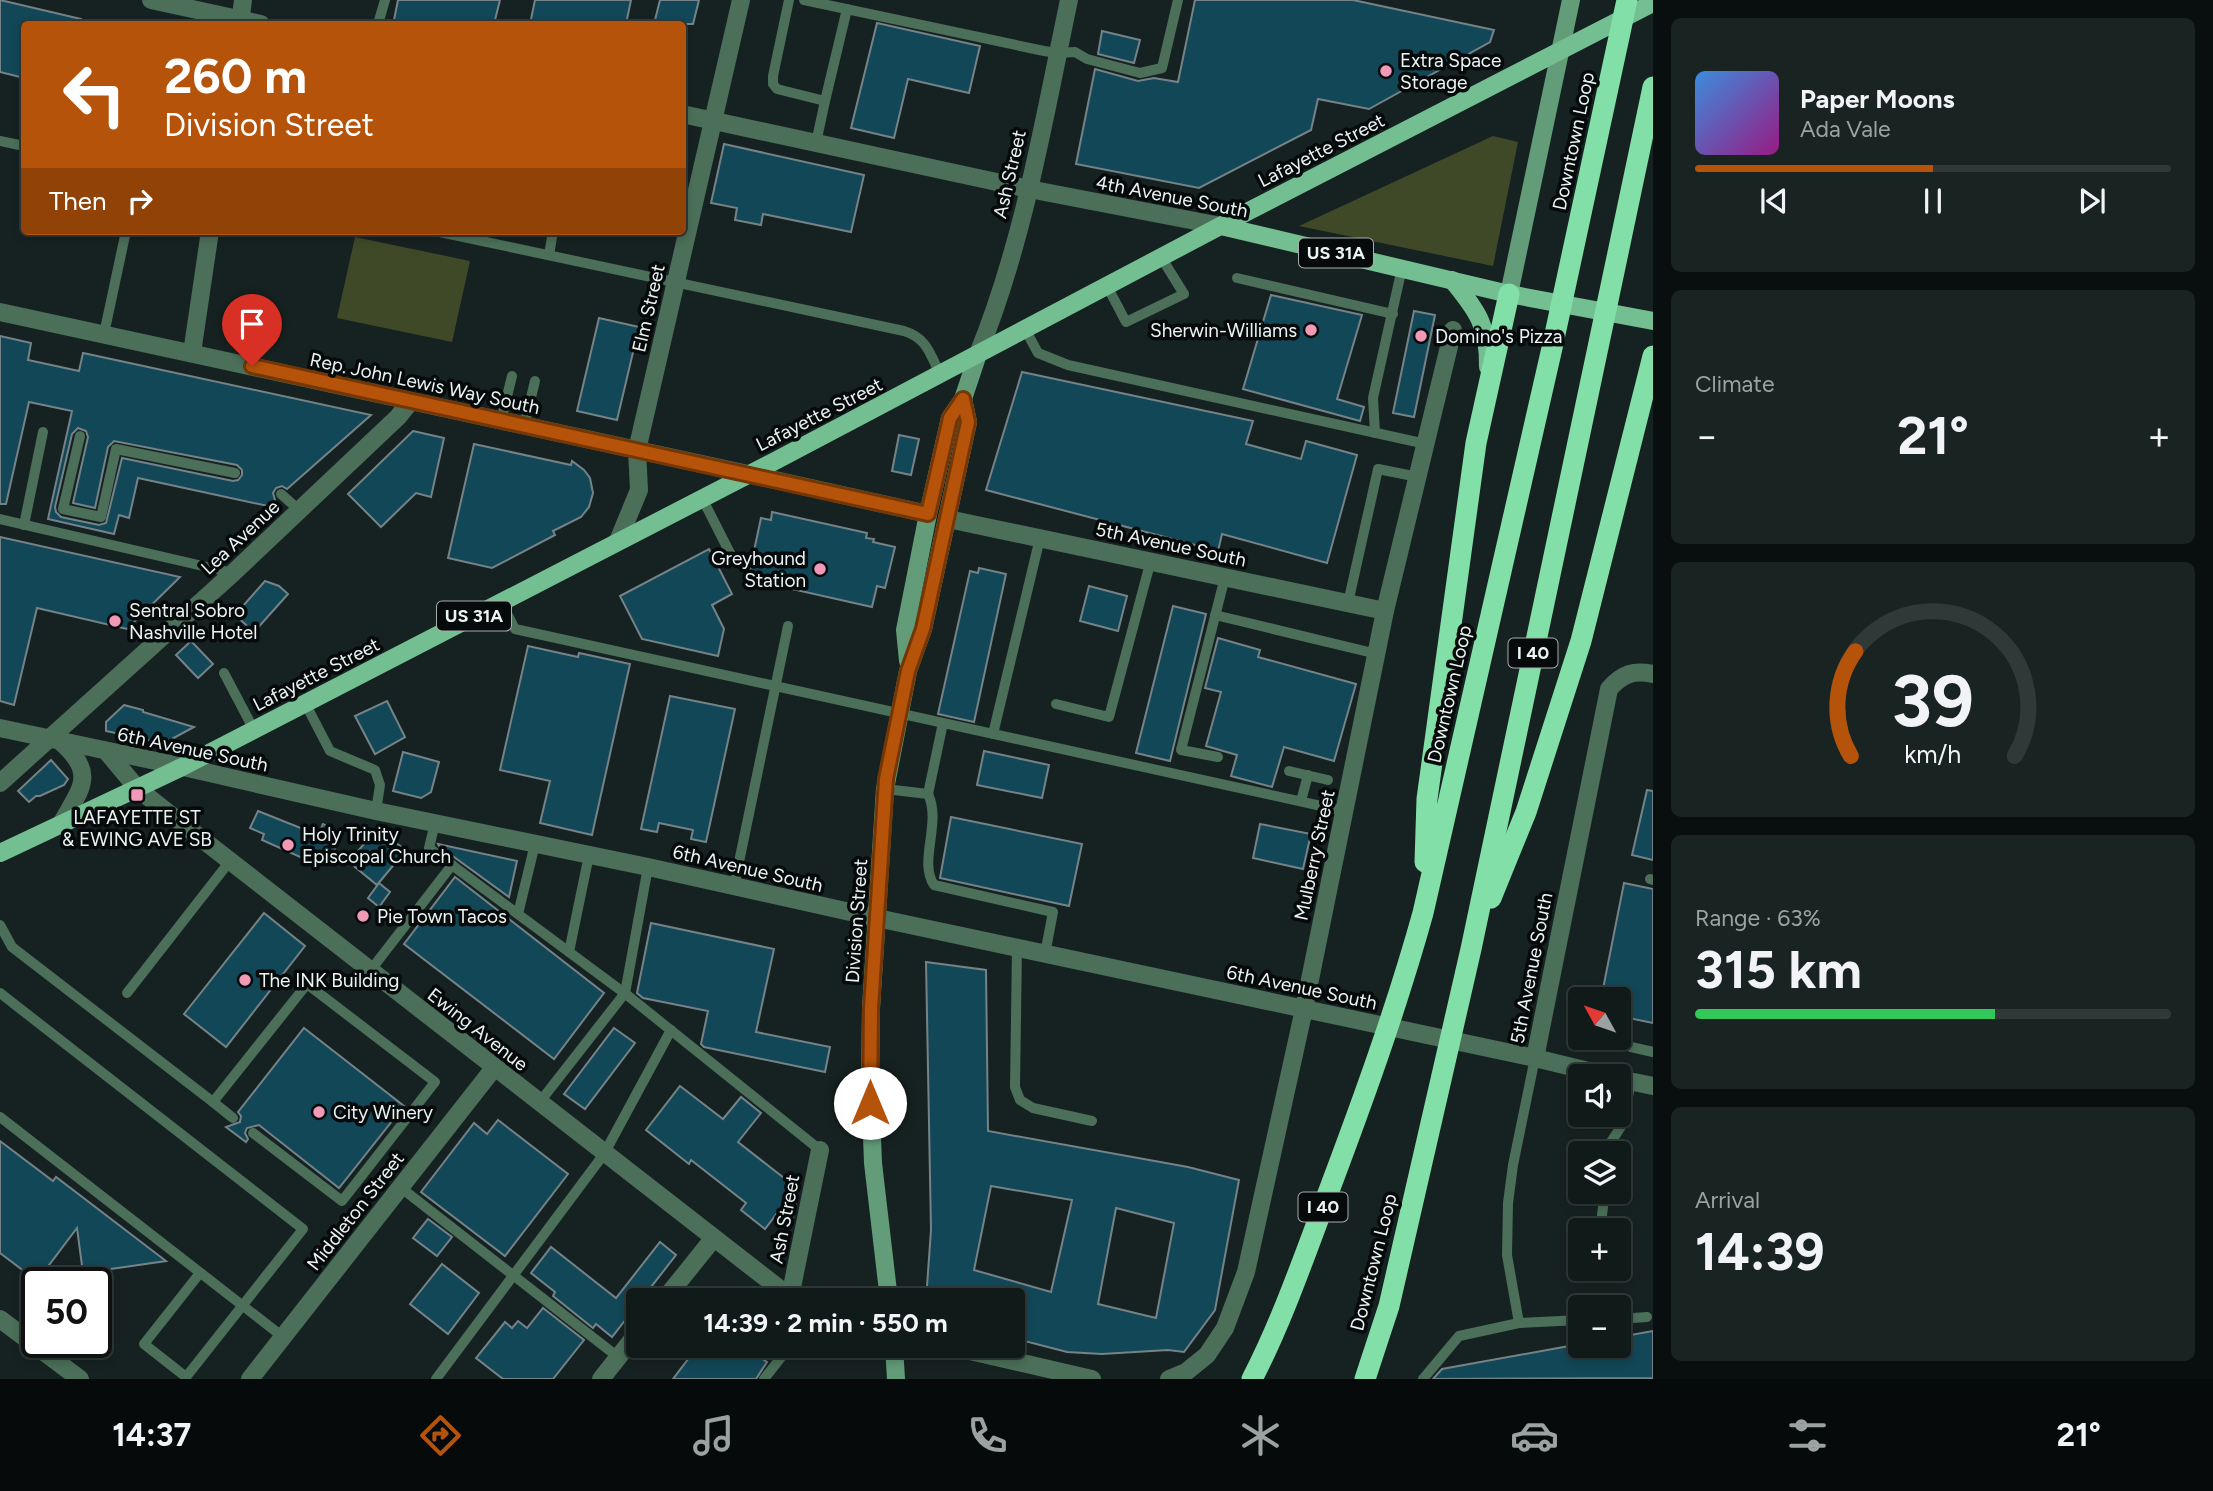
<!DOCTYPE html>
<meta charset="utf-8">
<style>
body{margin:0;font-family:Figtree,sans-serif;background:#192322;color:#f1f3f6;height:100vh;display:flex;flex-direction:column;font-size:26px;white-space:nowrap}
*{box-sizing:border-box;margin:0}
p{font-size:23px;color:#9ca1a2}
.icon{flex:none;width:38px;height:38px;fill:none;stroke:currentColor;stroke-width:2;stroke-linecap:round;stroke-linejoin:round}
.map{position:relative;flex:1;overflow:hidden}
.sheet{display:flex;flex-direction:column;gap:18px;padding:18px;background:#090e0e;width:560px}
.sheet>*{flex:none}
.banner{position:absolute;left:21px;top:21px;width:665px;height:214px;border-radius:7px;box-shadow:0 4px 10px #0003,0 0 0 2px #303838;background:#b45309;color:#fff;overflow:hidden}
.needle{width:46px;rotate:310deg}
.tools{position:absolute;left:1568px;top:987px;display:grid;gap:14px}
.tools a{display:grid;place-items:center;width:63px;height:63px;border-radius:7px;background:#101a19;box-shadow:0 4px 10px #0003,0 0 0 2px #303838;font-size:35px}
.speed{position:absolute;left:21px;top:1267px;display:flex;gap:14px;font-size:35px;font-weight:700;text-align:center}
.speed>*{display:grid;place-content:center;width:91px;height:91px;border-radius:50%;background:#101a19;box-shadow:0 4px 10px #0003,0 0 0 2px #303838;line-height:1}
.speed .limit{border:4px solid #111;border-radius:10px;background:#fff;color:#111}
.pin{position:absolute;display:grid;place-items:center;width:60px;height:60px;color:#fff;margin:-72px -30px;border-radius:50% 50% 50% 0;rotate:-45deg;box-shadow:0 0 7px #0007}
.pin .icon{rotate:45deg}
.me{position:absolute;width:77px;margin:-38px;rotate:0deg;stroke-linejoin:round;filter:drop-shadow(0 0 5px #0008)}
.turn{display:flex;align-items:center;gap:24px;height:147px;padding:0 28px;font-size:32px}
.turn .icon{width:91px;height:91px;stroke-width:2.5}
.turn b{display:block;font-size:49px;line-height:60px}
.then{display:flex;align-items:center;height:66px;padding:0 28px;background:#0003;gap:14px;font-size:26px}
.big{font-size:52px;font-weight:700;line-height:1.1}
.sheet .card{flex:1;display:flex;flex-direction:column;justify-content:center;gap:10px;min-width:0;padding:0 24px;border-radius:10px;background:#192322}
.sheet .dial{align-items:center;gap:0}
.dial svg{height:182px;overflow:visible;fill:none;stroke:#303838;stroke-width:7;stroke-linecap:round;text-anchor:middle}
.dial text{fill:#f1f3f6;stroke:none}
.song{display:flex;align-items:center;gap:21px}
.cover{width:84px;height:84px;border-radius:10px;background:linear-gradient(135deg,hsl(210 70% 55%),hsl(310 70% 35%))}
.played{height:7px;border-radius:4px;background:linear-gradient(90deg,#b45309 50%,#303838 50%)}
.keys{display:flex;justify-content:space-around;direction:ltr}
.heat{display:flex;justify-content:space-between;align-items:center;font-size:38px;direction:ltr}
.charge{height:10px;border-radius:5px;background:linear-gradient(90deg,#34c759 63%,#303838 0)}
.trip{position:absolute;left:626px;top:1288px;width:399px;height:70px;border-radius:7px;background:#101a19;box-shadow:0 4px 10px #0003,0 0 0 2px #303838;font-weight:700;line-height:70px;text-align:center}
.tabs{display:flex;height:112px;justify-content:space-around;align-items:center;background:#060a0a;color:#9ca1a2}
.tabs .icon{width:49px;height:49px}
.tabs .on{color:#b45309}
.tabs b{font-size:32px;color:#f1f3f6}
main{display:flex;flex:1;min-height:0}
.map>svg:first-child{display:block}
</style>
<main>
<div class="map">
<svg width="1653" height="1379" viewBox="0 0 1653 1379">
<rect width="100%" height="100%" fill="#162221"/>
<g fill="#3f4928">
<path d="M1493,136L1518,142L1493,266L1299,226Z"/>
<path d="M355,237L470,261L452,342L337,318Z"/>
</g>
<g fill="#124757" stroke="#758287" stroke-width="2" fill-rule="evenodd">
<path d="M0,0L81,19L80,24H24V78L0,72Z"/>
<path d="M398,0H500L494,24H477L461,21L460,24H413L394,20Z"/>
<path d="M535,0H631L626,24H530Z"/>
<path d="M660,0H699L693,24H654Z"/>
<path d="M1195,0H1353L1494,30L1490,42L1369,109L1318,99L1311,130L1199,188L1076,164L1095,69L1138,81L1154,78L1178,82Z"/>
<path d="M877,23L980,46L969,93L908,79L894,138L851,128Z"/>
<path d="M1102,31L1140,40L1134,63L1098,54Z"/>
<path d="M724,144L864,175L851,232L763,214L761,225L735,220L737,208L711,203Z"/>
<path d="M1271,295L1362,315L1337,399L1364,407L1360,421L1243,389Z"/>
<path d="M1414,311L1435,315L1414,417L1393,413Z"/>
<path d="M599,318L639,327L617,420L577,411Z"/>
<path d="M0,336L31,343L28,360L79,371L83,353L371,415L287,489L282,486L276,488L273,493L275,500L268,506L138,478L129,518L119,515L114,534L48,519L72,411L29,402L6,504H0ZM78,428L86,431L88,437L73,503L95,508L108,447L114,441L237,465L242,470V475L238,480L233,481L122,458L106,523L99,525L61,517L56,512L55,507L72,434Z"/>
<path d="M1022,372L1253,421L1246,444L1301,459L1306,441L1357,455L1327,563L1222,534L1218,551L986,490Z"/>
<path d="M413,431L444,438L431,497L416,493L381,527L348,494Z"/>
<path d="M899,435L919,439L911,475L892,471Z"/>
<path d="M474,444L571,465L572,461L584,470L590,478L593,493L589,507L581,517L553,531L555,535L492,568L448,558Z"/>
<path d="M772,512L867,533L866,538L874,539L873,542L895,547L885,588L877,586L872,607L748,579L761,518L771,520Z"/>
<path d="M0,537L180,577L127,629L37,608L14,705L0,701Z"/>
<path d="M709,549L732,594L712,605L724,629L718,656L642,639L620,596Z"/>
<path d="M979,568L1006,574L974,722L938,714L970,571L978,573Z"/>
<path d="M265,581L279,586L288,594L254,632L235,615Z"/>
<path d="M1089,586L1127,596L1118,631L1080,621Z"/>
<path d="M1173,606L1206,614L1170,761L1136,753Z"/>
<path d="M1218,638L1260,650L1258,657L1356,684L1334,761L1284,747L1272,787L1231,776L1237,755L1206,746L1221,692L1205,688Z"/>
<path d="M191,641L213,664L198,678L176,655Z"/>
<path d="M528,646L578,657L579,653L630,664L592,835L540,823L550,781L500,770Z"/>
<path d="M670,696L735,709L706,842L691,839L693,830L659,823L657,832L641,829Z"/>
<path d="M387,701L405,737L375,754L355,716Z"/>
<path d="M124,705L143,710V712L194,727L170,740L151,746L152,741L106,731V722Z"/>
<path d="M984,751L1049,765L1042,798L977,785Z"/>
<path d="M403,752L439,762L431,792L421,798L393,791Z"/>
<path d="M51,760L68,779L64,785L40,796H36L29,802L18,791Z"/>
<path d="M1647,790L1653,791V860L1632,855Z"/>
<path d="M258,811L318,835L323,824L336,830L330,843L336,846L327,865L310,858L309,861L262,840L264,834L250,828Z"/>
<path d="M951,817L1082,844L1069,906L940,878Z"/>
<path d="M1260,824L1311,834L1303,869L1253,858Z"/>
<path d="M376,829L406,850L377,885L349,862Z"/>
<path d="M438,844L517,861L509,897L439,846Z"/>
<path d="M455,877L604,993L554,1059L404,944Z"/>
<path d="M379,883L390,892L379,907L368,898Z"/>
<path d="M1624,883L1653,889V1023L1619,1016V999H1601Z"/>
<path d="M264,913L305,946L226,1047L184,1014Z"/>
<path d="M651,923L774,949L756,1032L830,1047L825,1072L704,1047L701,1044L708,1011L643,998L637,993Z"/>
<path d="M926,962L986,970L988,1131L1188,1167L1239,1180L1215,1310L1184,1352L1168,1350L1102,1354L1067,1352L1013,1338V1300H926L931,1230ZM991,1186L1072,1200L1051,1292L974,1270ZM1116,1208L1174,1223L1156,1318L1098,1304Z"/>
<path d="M304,1028L404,1106L339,1188L259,1125L247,1128L245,1133L248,1139L246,1142L226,1127L240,1122L241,1116L238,1112Z"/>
<path d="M614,1028L635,1043L585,1109L564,1094Z"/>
<path d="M680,1086L723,1119L741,1097L761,1113L738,1142L798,1189L793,1218L781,1208L765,1229L741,1210L746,1203L691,1160L689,1164L646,1130Z"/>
<path d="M498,1120L568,1174L505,1256L421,1192L474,1123L487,1134Z"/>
<path d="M0,1141L53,1181L56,1177L166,1261L83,1273L77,1228L37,1281L0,1253Z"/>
<path d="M428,1219L452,1237L437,1256L413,1238Z"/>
<path d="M660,1242L676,1255L612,1337L596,1324L593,1328L553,1296L555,1292L531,1273L551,1247L616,1298Z"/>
<path d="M442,1264L479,1293L448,1334L410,1304Z"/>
<path d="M543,1308L584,1340L553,1379H503L476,1358L505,1322L512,1328L518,1321L527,1328Z"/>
<path d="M1653,1331V1378L1433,1379L1442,1369L1580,1344V1346H1619V1337Z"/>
<path d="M698,1346H775L764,1360L767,1362L756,1379H673Z"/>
</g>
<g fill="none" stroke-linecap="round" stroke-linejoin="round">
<g stroke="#4b6f58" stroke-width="10">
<path d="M789,0L773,76V84L777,89L825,101L847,9"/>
<path d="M804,0L1044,51L1058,53L1075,52L1087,59L1140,73L1162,68L1178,0"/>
<path d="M378,24L385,0"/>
<path d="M0,141L24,146"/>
<path d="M816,143L825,101"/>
<path d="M435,231L904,331C927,338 930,354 940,374"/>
<path d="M549,255L553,231"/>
<path d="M1237,278L1393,314"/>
<path d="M1107,286L1126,322L1184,294L1161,257"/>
<path d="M1025,329L1038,353L1068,365L1426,444"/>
<path d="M104,334L126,231"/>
<path d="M501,421L512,376"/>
<path d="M524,426L535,381"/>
<path d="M1375,433L1373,398L1402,268"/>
<path d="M80,436L63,509L101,517L116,449L235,473"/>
<path d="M281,494L299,510"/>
<path d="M702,498L732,557"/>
<path d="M0,519L233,573"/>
<path d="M24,525L43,432"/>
<path d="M501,602L515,629L1344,811"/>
<path d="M1348,603L1378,469L1418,477"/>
<path d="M1215,615L1377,654"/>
<path d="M224,673L254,730"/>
<path d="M305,703L330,751L375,770L380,785L376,811"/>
<path d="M1056,704L1109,717L1151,560"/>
<path d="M993,734L1040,538"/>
<path d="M1218,757L1181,750L1225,577"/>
<path d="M1289,771L1328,780"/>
<path d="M885,789L928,794C942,823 918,861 934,885L1053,912L1045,954"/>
<path d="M928,794L943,723"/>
<path d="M1301,801L1308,775"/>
<path d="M435,823L429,848L627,995L820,1150"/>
<path d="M1650,879L1653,880"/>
<path d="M734,886L788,626"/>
<path d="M518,914L535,844"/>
<path d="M0,925L12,947L213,1102"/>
<path d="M1017,947L1015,1087L1020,1100L1033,1108L1092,1121"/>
<path d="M569,952L589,855"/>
<path d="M370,971L452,865"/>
<path d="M0,993L303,1229L186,1377L144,1344L200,1273"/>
<path d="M127,993L230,861"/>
<path d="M1631,1047L1653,1052"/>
<path d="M1535,1058L1513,1165L1508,1203L1507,1255L1519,1323L1580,1320"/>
<path d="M539,1103L625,993L648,867"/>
<path d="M0,1117L283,1337"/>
<path d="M233,1118L213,1102L307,984L435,1082L342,1201L253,1133"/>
<path d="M1610,1153L1611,1142L1622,1125L1631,1082"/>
<path d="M400,1187L618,1357"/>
<path d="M1600,1230L1605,1192"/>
<path d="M1619,1319L1647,1317"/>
<path d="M436,1379L604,1154L671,1030"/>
<path d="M764,1379L790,1346"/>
<path d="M1423,1379L1459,1336L1519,1323"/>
</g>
<g stroke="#4b6f58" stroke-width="18">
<path d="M240,24L243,0"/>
<path d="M192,353L210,231"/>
<path d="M978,354C1024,241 1044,119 1069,0"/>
<path d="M748,474L928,514"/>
<path d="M948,519L1385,611"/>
<path d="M618,541L639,490L637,450L741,0"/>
<path d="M61,742C97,774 81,788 61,824"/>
<path d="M107,752L137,788L162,808L794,1300"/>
<path d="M0,783L233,573L398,417L411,401"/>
<path d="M1535,1058L1609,689C1622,674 1633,670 1653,674"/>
<path d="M790,1297L820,1150"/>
<path d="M664,1300L713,1239"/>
<path d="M0,1319L80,1379"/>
<path d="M948,1346L1092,1379"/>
<path d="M250,1379L494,1068"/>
<path d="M601,1379L639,1331"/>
<path d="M1169,1379L1186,1372L1207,1355L1225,1328L1246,1272L1304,1009L1385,611L1453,330"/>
</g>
<g stroke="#4b6f58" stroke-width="18">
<path d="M151,0L261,24"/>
<path d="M682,114L1029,189L1221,226"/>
<path d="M0,312L748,474"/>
<path d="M0,728L170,764L376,811L648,867L877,918L1535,1058L1609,1076"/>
<path d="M1619,1079L1653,1086"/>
</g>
<g stroke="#629c78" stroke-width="18">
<path d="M1509,294L1571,0"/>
<path d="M908,661L905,630L928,514L950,418L963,399L978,354"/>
<path d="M889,1300L873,1163L870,1083L871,1008L885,789L908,671L923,629L968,422L963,399"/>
<path d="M894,1346L896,1379"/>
</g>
<g stroke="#73bf91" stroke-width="18">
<path d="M1221,226L1509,294L1653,321"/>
<path d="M1452,280C1477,310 1489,327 1488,367"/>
<path d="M0,853L182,767L775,461L1241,215L1653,3"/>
</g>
<g stroke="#82dfa7" stroke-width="21">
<path d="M1425,862L1427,799L1476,443L1509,294"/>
<path d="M1491,898L1526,812L1581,641L1653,356"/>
<path d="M1252,1379C1282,1321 1304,1257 1327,1196C1362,1103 1396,1010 1423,913L1552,348L1627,0"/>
<path d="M1365,1379L1389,1306L1471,949L1653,87"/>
</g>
</g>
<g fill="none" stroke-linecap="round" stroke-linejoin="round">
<defs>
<path id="route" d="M252,366L928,514L950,418L963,399L968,422L923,629L908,671L886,779L871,1008L870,1103"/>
</defs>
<use href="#route" stroke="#753606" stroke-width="18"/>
<use href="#route" stroke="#b45309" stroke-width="12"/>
</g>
<g fill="#f09ab7" stroke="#060a0a" stroke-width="2.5">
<circle cx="1386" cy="71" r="7"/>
<circle cx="1311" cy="330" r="7"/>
<circle cx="1421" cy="336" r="7"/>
<circle cx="820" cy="569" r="7"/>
<circle cx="115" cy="621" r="7"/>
<rect x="130" y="788" width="14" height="14" rx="3.5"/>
<circle cx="288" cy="845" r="7"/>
<circle cx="363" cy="916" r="7"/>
<circle cx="245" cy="980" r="7"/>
<circle cx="319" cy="1112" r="7"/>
</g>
<g text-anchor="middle" stroke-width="7" stroke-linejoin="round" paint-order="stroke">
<g fill="#060a0a" stroke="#a7aead" stroke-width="2">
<rect x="1299" y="238.5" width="74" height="29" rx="5"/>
<rect x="437" y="601.5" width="74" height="29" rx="5"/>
<rect x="1508.5" y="638.5" width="49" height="29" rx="5"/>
<rect x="1298.5" y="1192.5" width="49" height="29" rx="5"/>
</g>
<g font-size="18" font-weight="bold" fill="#ecf4f3">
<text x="1336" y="259">US 31A</text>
<text x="474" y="622">US 31A</text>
<text x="1533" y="659">I 40</text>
<text x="1323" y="1213">I 40</text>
</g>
<g font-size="19" fill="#ecf4f3" stroke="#060a0a" text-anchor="start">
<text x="1400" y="67">Extra Space<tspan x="1400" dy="22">Storage</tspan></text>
<text x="1297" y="337" text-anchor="end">Sherwin-Williams</text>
<text x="1435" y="343">Domino's Pizza</text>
<text x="806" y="565" text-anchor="end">Greyhound<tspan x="806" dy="22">Station</tspan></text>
<text x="129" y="617">Sentral Sobro<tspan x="129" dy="22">Nashville Hotel</tspan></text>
<text x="137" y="824" text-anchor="middle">LAFAYETTE ST<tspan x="137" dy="22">&amp; EWING AVE SB</tspan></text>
<text x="302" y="841">Holy Trinity<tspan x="302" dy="22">Episcopal Church</tspan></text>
<text x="377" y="923">Pie Town Tacos</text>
<text x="259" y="987">The INK Building</text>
<text x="333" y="1119">City Winery</text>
</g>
<g font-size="19" fill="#ecf4f3" stroke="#060a0a">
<text transform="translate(1573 141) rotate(-78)" y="7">Downtown Loop</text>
<text transform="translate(1321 150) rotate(-27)" y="7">Lafayette Street</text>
<text transform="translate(1009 174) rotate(-77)" y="7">Ash Street</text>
<text transform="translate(1172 196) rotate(11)" y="7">4th Avenue South</text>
<text transform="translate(648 308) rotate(-77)" y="7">Elm Street</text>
<text transform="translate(425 383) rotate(12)" y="7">Rep. John Lewis Way South</text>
<text transform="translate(819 414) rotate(-27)" y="7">Lafayette Street</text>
<text transform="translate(240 537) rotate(-43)" y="7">Lea Avenue</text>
<text transform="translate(1171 544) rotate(12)" y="7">5th Avenue South</text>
<text transform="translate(316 674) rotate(-27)" y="7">Lafayette Street</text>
<text transform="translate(1449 694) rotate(-77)" y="7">Downtown Loop</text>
<text transform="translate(193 749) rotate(12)" y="7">6th Avenue South</text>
<text transform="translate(1314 855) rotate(-78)" y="7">Mulberry Street</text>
<text transform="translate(748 868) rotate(13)" y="7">6th Avenue South</text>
<text transform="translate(856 921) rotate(-86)" y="7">Division Street</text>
<text transform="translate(1531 968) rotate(-79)" y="7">5th Avenue South</text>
<text transform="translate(1302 987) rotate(12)" y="7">6th Avenue South</text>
<text transform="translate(478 1029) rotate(38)" y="7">Ewing Avenue</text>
<text transform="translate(355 1211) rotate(-52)" y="7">Middleton Street</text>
<text transform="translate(784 1219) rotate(-79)" y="7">Ash Street</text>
<text transform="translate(1373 1262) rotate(-76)" y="7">Downtown Loop</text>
</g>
</g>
</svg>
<div class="tools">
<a><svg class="needle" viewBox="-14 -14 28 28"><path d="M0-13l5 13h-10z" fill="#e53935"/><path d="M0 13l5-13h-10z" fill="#9ca1a2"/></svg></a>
<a><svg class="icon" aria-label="sound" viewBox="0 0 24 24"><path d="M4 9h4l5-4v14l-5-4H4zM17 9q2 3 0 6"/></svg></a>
<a><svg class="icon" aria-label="layers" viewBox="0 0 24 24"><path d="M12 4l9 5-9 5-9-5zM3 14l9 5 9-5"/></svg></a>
<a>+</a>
<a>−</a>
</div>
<div class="speed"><div class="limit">50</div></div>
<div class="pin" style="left:252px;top:366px;background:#d93025"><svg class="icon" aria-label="arrive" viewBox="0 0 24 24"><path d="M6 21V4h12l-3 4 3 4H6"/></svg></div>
<svg class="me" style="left:870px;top:1103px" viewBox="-20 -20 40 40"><circle r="19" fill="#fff"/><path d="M0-13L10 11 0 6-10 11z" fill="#b45309"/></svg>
<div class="trip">14:39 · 2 min · 550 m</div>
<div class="banner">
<div class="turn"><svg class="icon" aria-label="left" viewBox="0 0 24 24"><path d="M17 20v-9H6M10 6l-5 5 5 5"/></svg><div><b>260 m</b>Division Street</div></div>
<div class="then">Then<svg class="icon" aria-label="right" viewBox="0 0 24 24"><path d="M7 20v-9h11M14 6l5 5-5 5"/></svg></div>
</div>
</div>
<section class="sheet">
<div class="card">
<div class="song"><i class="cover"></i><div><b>Paper Moons</b><p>Ada Vale</p></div></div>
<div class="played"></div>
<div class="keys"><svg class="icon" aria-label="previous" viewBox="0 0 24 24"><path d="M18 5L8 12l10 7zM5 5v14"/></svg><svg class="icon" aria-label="pause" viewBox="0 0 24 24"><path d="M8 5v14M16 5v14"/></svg><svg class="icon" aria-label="next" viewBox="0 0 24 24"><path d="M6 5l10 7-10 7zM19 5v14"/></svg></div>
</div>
<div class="card"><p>Climate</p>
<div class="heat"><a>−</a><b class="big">21°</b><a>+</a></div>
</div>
<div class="card dial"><svg viewBox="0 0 100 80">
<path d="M14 69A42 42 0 1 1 86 69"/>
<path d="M14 69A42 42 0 0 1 16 23" stroke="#b45309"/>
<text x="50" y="56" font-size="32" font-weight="700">39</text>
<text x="50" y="72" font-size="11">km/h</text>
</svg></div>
<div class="card"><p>Range · 63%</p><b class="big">315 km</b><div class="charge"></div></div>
<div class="card"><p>Arrival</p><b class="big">14:39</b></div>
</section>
</main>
<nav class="tabs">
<b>14:37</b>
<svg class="icon on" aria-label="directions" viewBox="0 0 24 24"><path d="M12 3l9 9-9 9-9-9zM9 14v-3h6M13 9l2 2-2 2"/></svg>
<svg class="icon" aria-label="music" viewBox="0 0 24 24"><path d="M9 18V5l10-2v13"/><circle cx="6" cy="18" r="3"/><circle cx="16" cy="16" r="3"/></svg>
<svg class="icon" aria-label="phone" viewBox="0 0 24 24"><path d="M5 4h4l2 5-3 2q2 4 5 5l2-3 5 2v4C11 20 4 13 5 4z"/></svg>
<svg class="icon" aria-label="climate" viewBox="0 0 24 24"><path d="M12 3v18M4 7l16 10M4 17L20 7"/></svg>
<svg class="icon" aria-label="car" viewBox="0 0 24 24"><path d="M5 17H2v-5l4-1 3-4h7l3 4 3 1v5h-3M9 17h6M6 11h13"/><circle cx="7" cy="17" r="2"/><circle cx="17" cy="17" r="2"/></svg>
<svg class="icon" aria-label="filters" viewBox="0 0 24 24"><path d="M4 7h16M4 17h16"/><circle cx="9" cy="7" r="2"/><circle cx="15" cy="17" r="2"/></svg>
<b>21°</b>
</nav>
